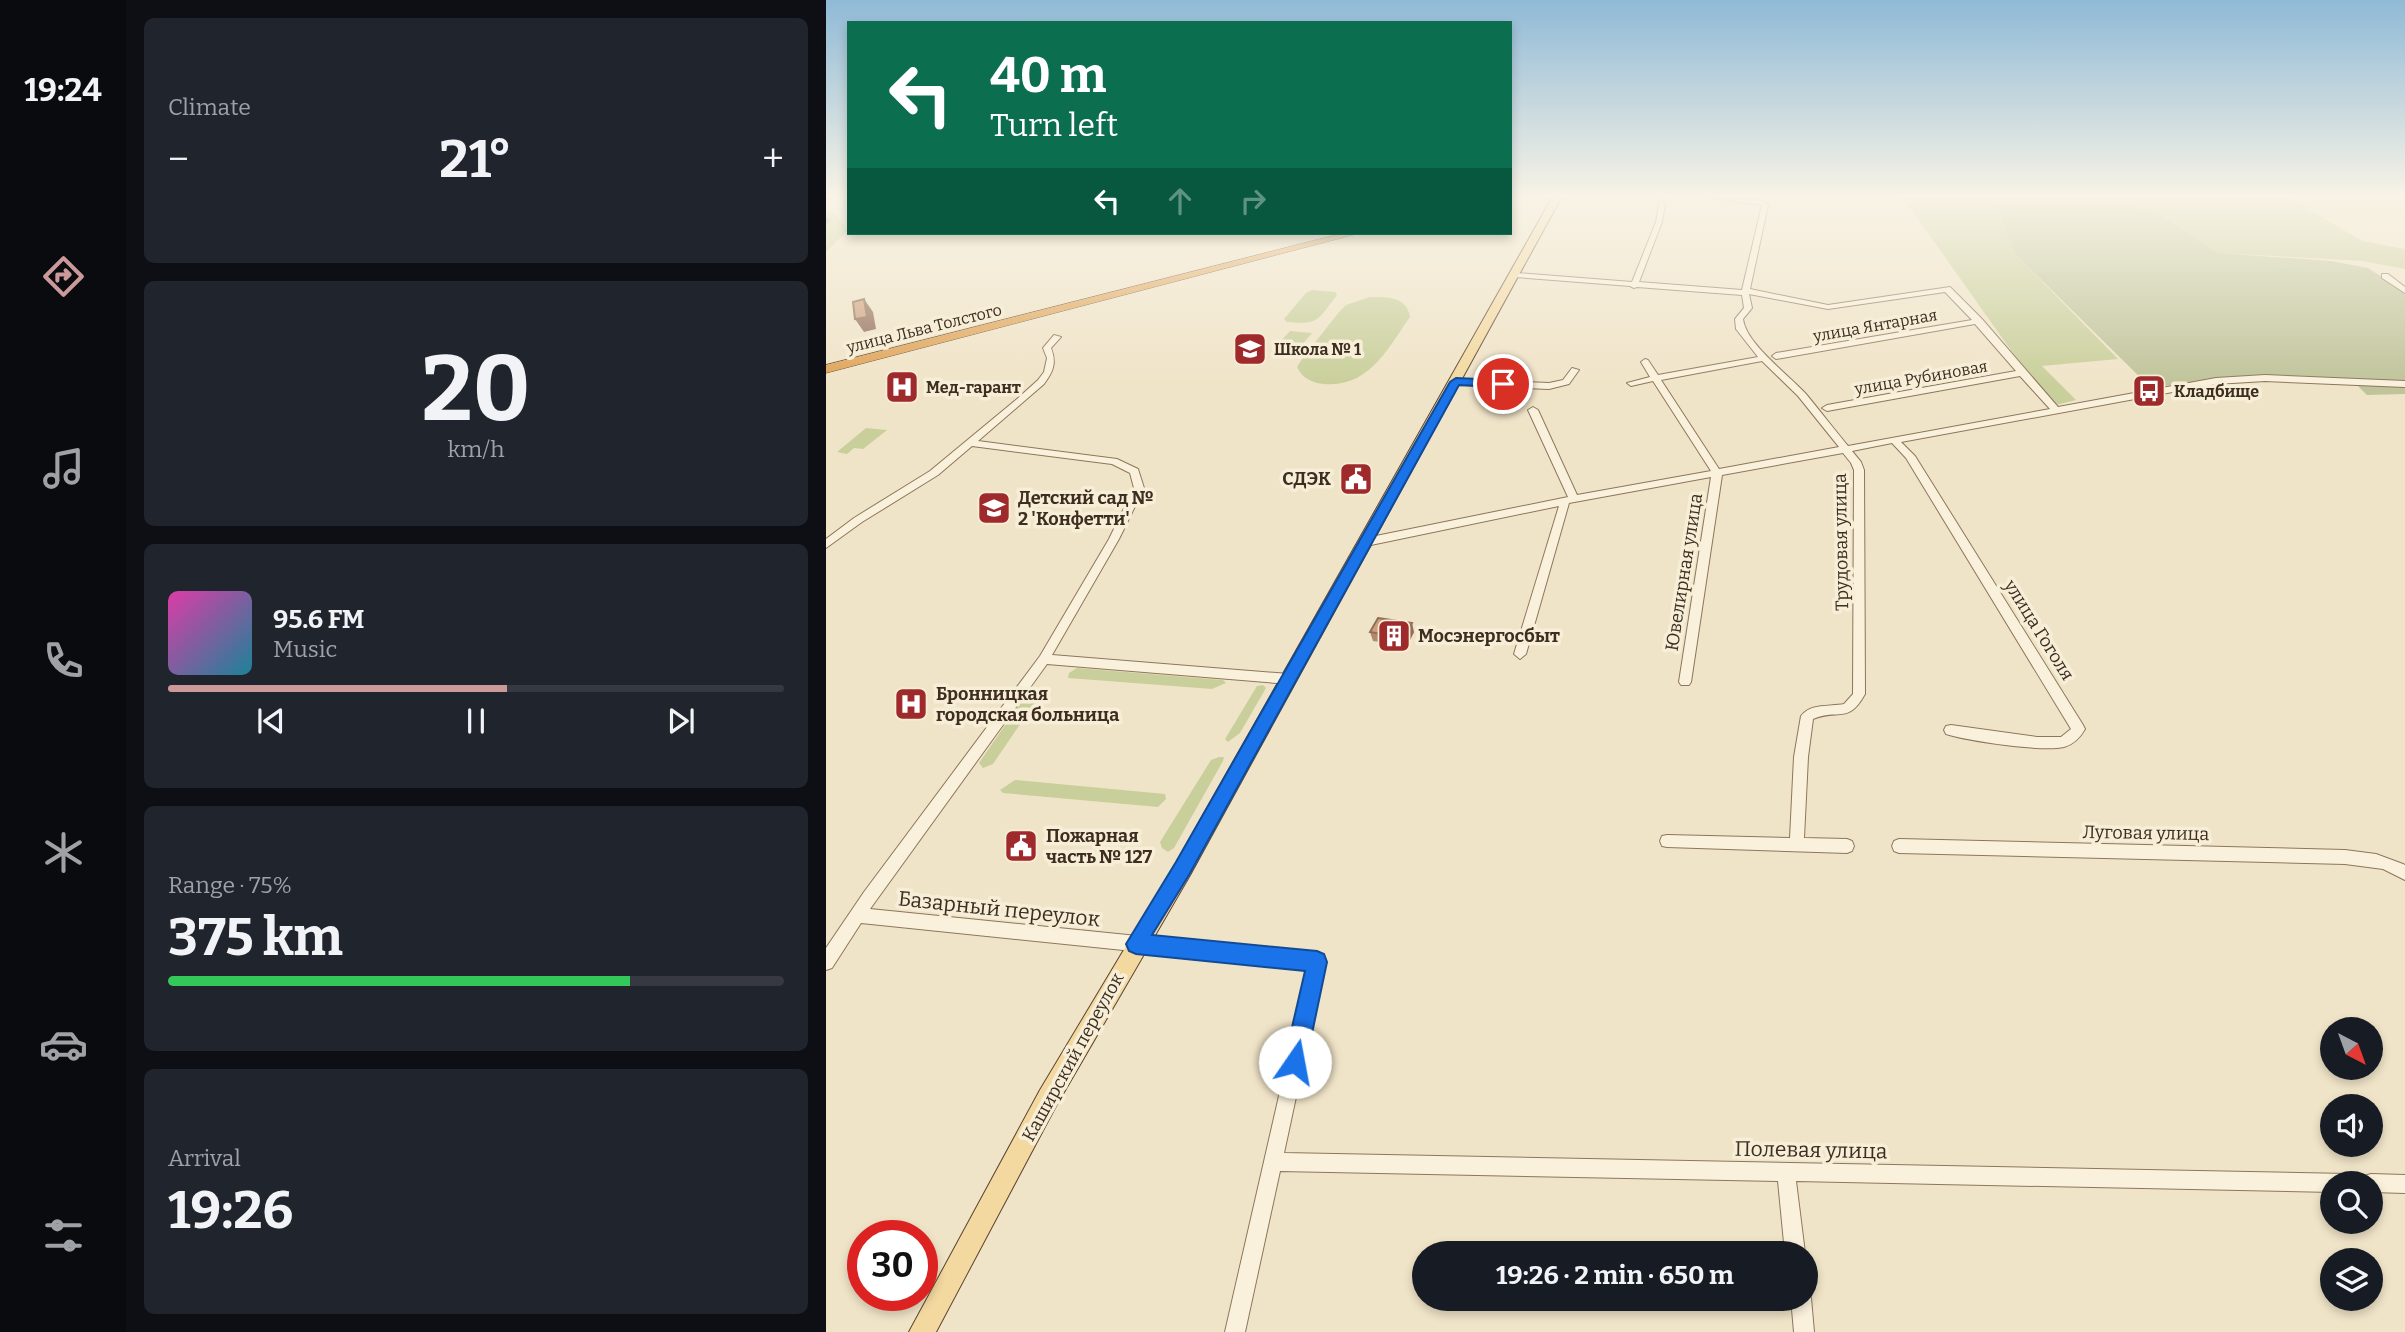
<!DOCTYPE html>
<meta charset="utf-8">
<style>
body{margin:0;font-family:Bitter,serif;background:#20242c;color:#f1f3f6;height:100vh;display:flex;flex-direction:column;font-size:26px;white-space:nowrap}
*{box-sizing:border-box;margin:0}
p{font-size:23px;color:#9ea1a6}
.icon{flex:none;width:38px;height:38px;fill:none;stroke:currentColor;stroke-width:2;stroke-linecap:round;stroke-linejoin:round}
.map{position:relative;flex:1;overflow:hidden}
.side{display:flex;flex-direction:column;gap:18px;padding:18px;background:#0d0f14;width:700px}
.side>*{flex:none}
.hud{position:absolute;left:21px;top:21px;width:665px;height:214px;border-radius:0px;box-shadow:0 4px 10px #0003;background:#0b6e4f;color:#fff;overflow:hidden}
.needle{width:46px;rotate:139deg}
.fabs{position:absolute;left:1494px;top:1017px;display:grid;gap:14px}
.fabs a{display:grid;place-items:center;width:63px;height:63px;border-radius:50%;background:#171b24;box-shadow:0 4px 10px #0003;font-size:35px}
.speed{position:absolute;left:21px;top:1220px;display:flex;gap:14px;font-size:35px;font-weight:700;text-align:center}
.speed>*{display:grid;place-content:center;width:91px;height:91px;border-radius:50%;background:#171b24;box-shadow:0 4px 10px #0003;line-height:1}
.speed .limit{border:10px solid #d22;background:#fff;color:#111}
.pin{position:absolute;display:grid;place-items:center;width:60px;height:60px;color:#fff;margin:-30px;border:4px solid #fff;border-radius:50%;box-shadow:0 2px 7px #0007}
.me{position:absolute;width:77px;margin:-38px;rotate:12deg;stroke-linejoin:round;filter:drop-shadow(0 0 5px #0008)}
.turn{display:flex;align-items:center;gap:24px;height:147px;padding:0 28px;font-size:32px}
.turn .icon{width:91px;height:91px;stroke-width:2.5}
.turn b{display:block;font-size:49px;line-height:60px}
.lanes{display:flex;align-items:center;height:66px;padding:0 28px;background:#0003;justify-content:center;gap:35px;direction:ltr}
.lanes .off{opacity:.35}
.big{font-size:52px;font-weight:700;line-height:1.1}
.side .widget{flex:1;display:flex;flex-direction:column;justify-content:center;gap:10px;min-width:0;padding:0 24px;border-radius:10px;background:#20242c}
.side .dial{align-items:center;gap:0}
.dial b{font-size:91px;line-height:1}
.song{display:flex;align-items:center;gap:21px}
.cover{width:84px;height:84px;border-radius:10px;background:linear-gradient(135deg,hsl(320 70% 55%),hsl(190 70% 35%))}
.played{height:7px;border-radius:4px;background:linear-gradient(90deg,#cc999b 55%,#363941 55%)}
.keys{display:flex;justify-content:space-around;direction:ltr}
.heat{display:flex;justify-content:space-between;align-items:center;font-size:38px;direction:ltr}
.charge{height:10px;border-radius:5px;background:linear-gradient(90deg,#34c759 75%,#363941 0)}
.trip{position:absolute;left:586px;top:1241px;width:406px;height:70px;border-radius:35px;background:#171b24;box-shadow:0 4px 10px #0003;font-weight:700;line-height:70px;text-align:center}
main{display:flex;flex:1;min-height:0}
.menu{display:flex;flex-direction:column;width:126px;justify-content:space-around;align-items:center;background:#090b0e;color:#9ea1a6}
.menu .icon{width:49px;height:49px}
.menu .current{color:#cc999b}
.menu b{font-size:32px;color:#f1f3f6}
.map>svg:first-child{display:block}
</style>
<main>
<nav class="menu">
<b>19:24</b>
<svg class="icon current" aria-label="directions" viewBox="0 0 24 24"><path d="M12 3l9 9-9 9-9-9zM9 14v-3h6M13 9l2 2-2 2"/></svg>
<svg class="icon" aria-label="music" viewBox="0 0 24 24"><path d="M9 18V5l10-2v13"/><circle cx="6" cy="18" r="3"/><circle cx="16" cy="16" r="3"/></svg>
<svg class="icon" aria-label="phone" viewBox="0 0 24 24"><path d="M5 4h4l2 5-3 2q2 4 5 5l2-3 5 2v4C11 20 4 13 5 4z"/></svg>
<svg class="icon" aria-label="climate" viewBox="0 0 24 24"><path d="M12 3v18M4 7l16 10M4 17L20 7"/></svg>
<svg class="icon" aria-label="car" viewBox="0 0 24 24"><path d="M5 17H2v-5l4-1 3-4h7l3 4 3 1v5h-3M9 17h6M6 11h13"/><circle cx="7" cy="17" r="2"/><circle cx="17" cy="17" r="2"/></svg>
<svg class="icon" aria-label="filters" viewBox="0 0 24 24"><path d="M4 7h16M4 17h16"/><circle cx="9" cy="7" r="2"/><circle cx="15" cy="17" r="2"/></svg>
</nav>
<section class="side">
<div class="widget"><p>Climate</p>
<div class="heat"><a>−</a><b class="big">21°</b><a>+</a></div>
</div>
<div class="widget dial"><b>20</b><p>km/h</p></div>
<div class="widget">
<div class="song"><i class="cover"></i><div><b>95.6 FM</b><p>Music</p></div></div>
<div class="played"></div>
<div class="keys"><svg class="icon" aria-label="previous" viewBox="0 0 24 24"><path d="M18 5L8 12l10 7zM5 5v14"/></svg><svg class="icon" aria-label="pause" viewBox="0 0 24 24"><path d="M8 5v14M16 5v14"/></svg><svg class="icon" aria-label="next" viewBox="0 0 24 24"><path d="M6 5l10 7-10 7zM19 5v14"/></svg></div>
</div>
<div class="widget"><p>Range · 75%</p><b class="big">375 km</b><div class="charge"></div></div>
<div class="widget"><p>Arrival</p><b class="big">19:26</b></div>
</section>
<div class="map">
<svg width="1579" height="1332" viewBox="0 0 1579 1332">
<rect width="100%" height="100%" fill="#f0e4c8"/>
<path fill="#e6deb5" d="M1467,198H1579V218H1497Z"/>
<g fill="#c9cf9b">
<path d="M1069,198H1464L1536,241L1579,249V269L1537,261L1392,253L1335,215L1302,203L1170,201L1190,255L1292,359L1216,366L1250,400L1230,405L1196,366L1080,202Z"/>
<path d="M0,211L9,214L22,230L0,252Z"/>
<path d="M486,290L509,292L511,295C491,320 494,325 461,322L458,319L480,293Z"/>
<path d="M544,297C560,297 581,296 584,317C562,348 543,388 498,384C486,383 476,378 471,367L476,359L513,312L520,305Z"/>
<path d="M464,331L486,333L469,353L447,350Z"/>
<path d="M40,428L61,430L37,449L28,448L21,454L11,452Z"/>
<path d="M251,668L397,680L400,683L386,689L242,678L243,673Z"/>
<path d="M437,685L440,688L414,733L402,742L399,739L431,686Z"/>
<path d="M207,697L210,701L167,764L157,768L153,763L195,702Z"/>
<path d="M393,757H398L397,761L348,848L342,852L336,848L334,842L385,760Z"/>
<path d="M189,780L339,794L340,799L332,807L177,793L174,790Z"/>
</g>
<path fill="#bfc49a" d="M1169,201L1302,203L1335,215L1392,253L1505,261L1542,268L1579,292V394L1541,395L1527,381L1385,379L1325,388L1190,255Z"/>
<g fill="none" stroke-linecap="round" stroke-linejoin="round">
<g stroke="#6f938a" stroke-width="2">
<path d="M0,201L3,198"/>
<path d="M0,218L3,220L0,223"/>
</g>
<defs>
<g id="minor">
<path d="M834,198H840L836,222L813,282L916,290L936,205L884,198L938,201L942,205L924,289L1002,305L1124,287L1156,319L1232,407L1390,378L1439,375L1579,381V387L1439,381L1390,384L1075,442L1089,456L1257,725L1259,729C1254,738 1248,744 1238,747C1216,752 1143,741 1120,734L1118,730L1120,726L1125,725L1211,737H1235L1245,729L1080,458L1066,443L1026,451L1035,462L1038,470L1039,694C1022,725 1012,708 987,719L982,757L978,838L1021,839L1026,841L1028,846L1026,851L1021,853L841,847L836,846L834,841L836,836L841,835L964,838L968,757L975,716C985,703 1003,707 1018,704L1027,694L1028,470L1025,463L1017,453L896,475L865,682L863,685H855L853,682L885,477L743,503L700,654L694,659L688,654L733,506L540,546L535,542L540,538L742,497L702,410L707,407L712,410L751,495L885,471L827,381L805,386L801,383L824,377L815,362L819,359L822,360L832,375L932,357L910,329L909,319L918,308L916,295L811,287L808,288L804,286L690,277L686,275L690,273L806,282L830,222ZM1119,292L1146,320L950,353L946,356L950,359L1149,324L1190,371L1001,405L996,408L1001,411L1194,376L1224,409L1022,446C1008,429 994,411 980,394C963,375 920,344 917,319L926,308L923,294L1002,309ZM936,361L972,396L1013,447L893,469L835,380Z"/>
<path d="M1556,274H1562L1579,287V293L1556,278Z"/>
<path d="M228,335L235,337L225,348C231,363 227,372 218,384L152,441L291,459L312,469L318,488L293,539L226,655L463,674L467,676L469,679L467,682L463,684L221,664L44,909L491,954L497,956L499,962L458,1153L1522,1174L1529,1176L1531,1183H1507V1192L970,1181L979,1253H959L952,1181L454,1171L419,1332H399L482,969L35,923L6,968L0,970V948L38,892L214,656L283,539L308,488L304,473L286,464L146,446L112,475L36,522L0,548V539L28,518L104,471L191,399L212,380L218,372L221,358L217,348Z"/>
<path d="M746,368L753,370L743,384L723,389L630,385L626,382L630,379L723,383L737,380Z"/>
<path d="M1073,839L1519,850L1550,854L1577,864L1579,865V880L1557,869L1519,864L1073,853L1068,851L1066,846L1068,841Z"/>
<path d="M1545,1174L1579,1175V1193L1545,1192V1183H1536L1538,1176Z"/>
<path d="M980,1290L985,1298L988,1332H968L965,1298H980Z"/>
</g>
<path id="major" d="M726,198H735L364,875L230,1106L110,1332H83L214,1090L350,863Z"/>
<path id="highway" d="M518,233H534L0,373V365Z"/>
</defs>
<use href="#minor" stroke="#8d765c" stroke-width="2"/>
<use href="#major" stroke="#5b4430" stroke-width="2"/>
<use href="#highway" stroke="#5b4430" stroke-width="1"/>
<use href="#minor" fill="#faf1dc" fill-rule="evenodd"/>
<use href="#major" fill="#f3d9a0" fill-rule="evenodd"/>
<use href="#highway" fill="#e0a458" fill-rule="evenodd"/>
</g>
<path fill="#b2896c" d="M544,632H588L581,646L547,641Z"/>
<g fill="#916f58">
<path d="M38,299L47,312L50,329L38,332L29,319Z"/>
<path d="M586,623L588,632L581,646L578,638Z"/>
</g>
<g fill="#cf9f7d" stroke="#916f58" stroke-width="2">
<path d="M38,299L41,317L29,319L27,302Z"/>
<path d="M552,618L586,623L578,638L544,632Z"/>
</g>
<linearGradient id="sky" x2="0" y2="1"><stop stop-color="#8fbad6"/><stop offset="0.51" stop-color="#f8f3e6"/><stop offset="1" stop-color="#f8f3e6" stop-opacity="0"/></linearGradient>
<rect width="1579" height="385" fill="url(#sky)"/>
<path fill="#1a73e8" stroke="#114b97" stroke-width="2" d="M630,378L677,380L682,384L677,387L633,385L363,875L326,935L491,951L498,954L501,962L480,1062L477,1070L469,1073L461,1070L458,1062L479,971L310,954L303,951L300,944L350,862L624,382Z"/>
<defs>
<symbol id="school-square" viewBox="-11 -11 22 22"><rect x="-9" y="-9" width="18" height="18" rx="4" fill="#9e2a2b" stroke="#f7eed8"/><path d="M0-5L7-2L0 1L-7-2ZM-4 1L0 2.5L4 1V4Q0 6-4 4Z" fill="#fff"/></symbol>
<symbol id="hospital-square" viewBox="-11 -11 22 22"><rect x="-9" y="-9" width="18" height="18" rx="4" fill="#9e2a2b" stroke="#f7eed8"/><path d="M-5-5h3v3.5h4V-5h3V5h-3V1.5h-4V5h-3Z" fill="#fff"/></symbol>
<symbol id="bus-square" viewBox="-11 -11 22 22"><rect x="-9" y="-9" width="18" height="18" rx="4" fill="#9e2a2b" stroke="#f7eed8"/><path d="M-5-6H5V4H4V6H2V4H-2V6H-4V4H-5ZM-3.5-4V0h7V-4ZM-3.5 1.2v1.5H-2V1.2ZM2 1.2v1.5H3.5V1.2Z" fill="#fff"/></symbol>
<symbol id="civic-square" viewBox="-11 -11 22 22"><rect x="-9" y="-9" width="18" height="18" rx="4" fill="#9e2a2b" stroke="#f7eed8"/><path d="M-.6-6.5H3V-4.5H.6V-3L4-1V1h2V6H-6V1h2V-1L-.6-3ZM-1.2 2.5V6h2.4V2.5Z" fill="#fff"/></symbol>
<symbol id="building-square" viewBox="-11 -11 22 22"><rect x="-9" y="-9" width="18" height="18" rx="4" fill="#9e2a2b" stroke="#f7eed8"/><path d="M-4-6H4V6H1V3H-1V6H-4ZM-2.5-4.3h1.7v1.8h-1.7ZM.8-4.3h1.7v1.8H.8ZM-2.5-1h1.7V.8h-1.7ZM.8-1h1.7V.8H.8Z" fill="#fff"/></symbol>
</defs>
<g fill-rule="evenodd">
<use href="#school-square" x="405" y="330" width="38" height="38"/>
<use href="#hospital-square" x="57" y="368" width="38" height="38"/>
<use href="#bus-square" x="1304" y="372" width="38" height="38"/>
<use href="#civic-square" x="511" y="460" width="38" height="38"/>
<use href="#school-square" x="149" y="489" width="38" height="38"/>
<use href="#building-square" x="549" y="617" width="38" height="38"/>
<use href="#hospital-square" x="66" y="685" width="38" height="38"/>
<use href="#civic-square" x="176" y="827" width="38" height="38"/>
</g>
<g text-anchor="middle" stroke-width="7" stroke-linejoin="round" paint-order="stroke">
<g font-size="16" fill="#3d2e20" stroke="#f7eed8">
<text transform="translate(1049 325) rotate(-10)" y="6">улица Янтарная</text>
<text transform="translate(98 328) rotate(-14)" y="6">улица Льва Толстого</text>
<text transform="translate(1095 377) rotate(-10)" y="6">улица Рубиновая</text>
</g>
<g font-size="16" font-weight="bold" fill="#3d2e20" stroke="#f7eed8" text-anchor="start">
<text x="448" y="355">Школа № 1</text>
<text x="100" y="393">Мед-гарант</text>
<text x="1348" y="397">Кладбище</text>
</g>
<g font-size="18" font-weight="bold" fill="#3d2e20" stroke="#f7eed8" text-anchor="start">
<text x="505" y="485" text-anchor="end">СДЭК</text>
<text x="192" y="504">Детский сад №<tspan x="192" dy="21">2 'Конфетти'</tspan></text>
<text x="592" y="642">Мосэнергосбыт</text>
<text x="110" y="700">Бронницкая<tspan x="110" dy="21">городская больница</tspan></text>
<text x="220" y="842">Пожарная<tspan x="220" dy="21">часть № 127</tspan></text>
</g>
<g font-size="18" fill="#3d2e20" stroke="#f7eed8">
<text transform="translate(1015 542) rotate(-91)" y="6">Трудовая улица</text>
<text transform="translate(858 572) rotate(-81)" y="6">Ювелирная улица</text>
<text transform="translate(1213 630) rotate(58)" y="6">улица Гоголя</text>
<text transform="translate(1320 833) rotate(1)" y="6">Луговая улица</text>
<text transform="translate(247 1057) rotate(-61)" y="6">Каширский переулок</text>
</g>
<g font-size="21" fill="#3d2e20" stroke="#f7eed8">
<text transform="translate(173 909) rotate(6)" y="7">Базарный переулок</text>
<text transform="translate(985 1150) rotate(1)" y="7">Полевая улица</text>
</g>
</g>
</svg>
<div class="fabs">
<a><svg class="needle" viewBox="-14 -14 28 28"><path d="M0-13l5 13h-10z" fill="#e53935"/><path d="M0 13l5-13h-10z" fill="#9ea1a6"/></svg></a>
<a><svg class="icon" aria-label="sound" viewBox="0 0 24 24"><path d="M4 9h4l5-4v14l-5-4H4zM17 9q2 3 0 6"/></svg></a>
<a><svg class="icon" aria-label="search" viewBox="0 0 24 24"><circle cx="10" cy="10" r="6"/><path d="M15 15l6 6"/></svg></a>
<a><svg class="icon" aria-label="layers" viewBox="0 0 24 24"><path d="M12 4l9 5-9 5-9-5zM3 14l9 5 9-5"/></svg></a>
</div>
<div class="speed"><div class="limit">30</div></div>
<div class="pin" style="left:677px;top:384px;background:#d93025"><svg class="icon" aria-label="arrive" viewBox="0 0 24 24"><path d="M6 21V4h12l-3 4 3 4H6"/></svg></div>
<svg class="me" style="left:469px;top:1062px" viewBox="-20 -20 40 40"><circle r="19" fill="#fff"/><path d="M0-13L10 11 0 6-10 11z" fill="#1a73e8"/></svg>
<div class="trip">19:26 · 2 min · 650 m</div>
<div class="hud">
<div class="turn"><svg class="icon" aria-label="left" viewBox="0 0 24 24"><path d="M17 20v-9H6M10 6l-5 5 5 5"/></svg><div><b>40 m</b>Turn left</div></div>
<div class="lanes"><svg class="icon" aria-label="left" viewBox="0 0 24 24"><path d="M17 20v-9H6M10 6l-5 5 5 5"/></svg><svg class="icon off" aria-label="ahead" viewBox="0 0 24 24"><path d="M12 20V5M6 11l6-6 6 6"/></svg><svg class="icon off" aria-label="right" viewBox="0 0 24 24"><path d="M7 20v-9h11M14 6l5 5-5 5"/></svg></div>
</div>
</div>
</main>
